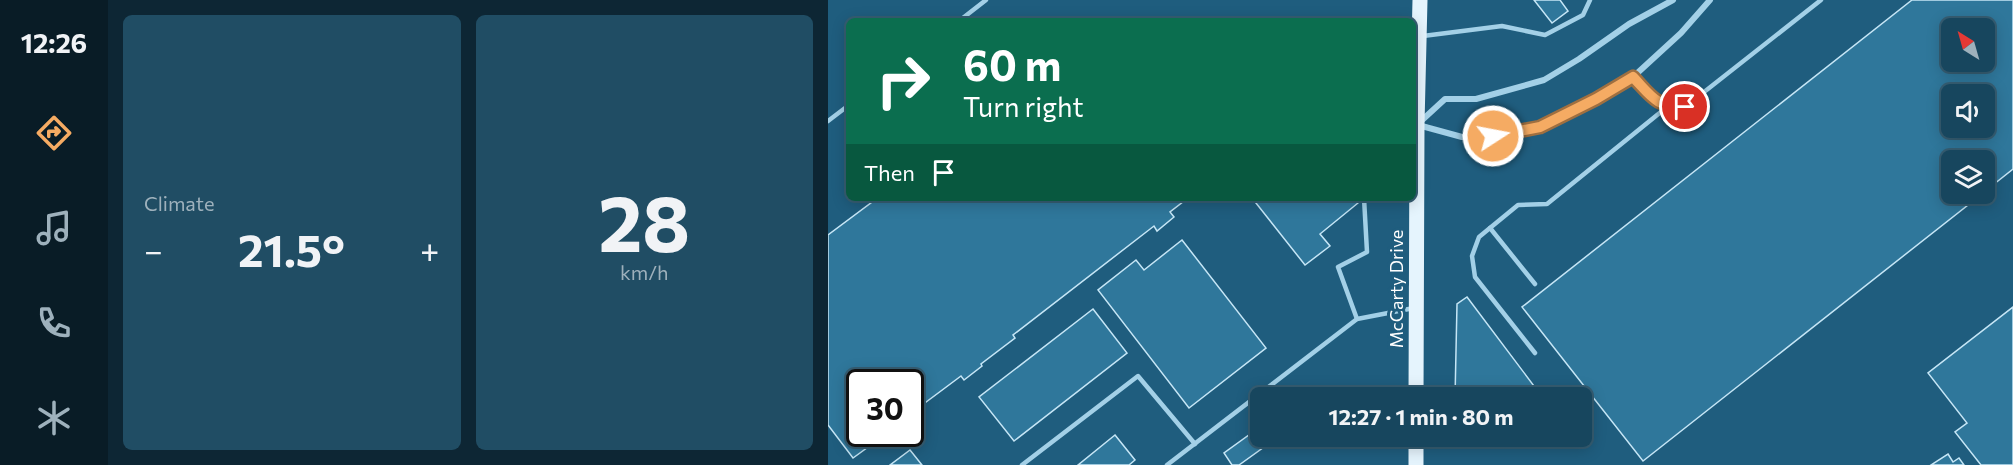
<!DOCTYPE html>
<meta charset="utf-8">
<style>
body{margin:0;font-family:Commissioner,sans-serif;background:#204d64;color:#f1f3f6;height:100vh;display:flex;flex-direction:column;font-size:22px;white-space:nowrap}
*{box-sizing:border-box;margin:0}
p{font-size:20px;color:#9eb1bc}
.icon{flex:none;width:33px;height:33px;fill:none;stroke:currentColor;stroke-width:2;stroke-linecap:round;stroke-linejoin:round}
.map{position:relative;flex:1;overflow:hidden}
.panel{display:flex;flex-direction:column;gap:15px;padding:15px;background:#0d2634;width:720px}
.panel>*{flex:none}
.guide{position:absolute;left:18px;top:18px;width:570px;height:183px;border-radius:9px;box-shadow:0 3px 15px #0003,0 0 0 2px #365e73;background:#0b6e4f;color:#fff;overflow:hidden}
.needle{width:39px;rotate:323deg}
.fabs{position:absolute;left:1113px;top:18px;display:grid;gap:12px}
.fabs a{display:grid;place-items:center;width:54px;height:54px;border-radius:9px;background:#17465e;box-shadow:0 3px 15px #0003,0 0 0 2px #365e73;font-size:30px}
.speed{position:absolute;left:18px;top:369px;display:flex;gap:12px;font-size:30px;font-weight:700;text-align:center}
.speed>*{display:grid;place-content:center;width:78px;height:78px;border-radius:50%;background:#17465e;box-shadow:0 3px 15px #0003,0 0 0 2px #365e73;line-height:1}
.speed .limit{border:3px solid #111;border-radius:9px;background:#fff;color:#111}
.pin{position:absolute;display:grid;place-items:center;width:51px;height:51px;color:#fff;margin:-26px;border:3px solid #fff;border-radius:50%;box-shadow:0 2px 6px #0007}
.me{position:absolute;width:66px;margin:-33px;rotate:79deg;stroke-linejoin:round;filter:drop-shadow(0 0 4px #0008)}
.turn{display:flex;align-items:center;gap:21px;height:126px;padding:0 18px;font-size:27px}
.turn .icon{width:78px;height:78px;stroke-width:2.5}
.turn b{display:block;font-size:42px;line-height:51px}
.then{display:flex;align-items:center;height:57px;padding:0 18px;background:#0003;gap:12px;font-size:22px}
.big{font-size:45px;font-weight:700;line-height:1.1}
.panel .tile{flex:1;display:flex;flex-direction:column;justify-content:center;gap:9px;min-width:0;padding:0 21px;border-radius:9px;background:#204d64}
.panel .dial{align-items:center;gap:0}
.dial b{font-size:78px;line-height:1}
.heat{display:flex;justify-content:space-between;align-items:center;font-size:33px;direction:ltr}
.panel .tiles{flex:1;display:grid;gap:15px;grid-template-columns:repeat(2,1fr)}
.trip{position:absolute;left:422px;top:387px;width:342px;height:60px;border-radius:9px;background:#17465e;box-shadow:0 3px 15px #0003,0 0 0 2px #365e73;font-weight:700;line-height:60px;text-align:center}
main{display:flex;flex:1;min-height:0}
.tab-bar{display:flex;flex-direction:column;width:108px;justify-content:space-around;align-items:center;background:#091c26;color:#9eb1bc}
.tab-bar .icon{width:42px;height:42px}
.tab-bar .active{color:#f5ab63}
.tab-bar b{font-size:27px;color:#f1f3f6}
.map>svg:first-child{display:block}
</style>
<main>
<nav class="tab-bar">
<b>12:26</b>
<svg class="icon active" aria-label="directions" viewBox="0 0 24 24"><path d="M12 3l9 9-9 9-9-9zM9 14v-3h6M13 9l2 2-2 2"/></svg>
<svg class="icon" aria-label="music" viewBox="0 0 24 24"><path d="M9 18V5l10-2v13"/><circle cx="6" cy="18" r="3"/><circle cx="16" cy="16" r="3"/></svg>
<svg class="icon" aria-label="phone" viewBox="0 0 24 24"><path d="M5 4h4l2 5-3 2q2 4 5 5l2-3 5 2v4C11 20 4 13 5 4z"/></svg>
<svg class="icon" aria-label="climate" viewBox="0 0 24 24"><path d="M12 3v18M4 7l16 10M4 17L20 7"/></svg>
</nav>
<section class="panel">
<div class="tiles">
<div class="tile"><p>Climate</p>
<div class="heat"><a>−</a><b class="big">21.5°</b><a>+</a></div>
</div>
<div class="tile dial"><b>28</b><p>km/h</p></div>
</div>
</section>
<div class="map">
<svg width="1185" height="465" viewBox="0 0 1185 465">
<rect width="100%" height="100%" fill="#1f5d7e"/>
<g fill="#2f779b" stroke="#c6e6f6" stroke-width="1.5" fill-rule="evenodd">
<path d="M706,0H732L740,11L724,23Z"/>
<path d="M1084,0H1185V169L1156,192V160H1124V194H1154L815,461L694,307ZM1124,28H1156V62H1124ZM1124,94H1156V128H1124Z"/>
<path d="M41,198H360L342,212L346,217L329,231L326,226L185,335L187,338L153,364L154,366L136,380L133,376L82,414V382H32V434H58L25,458L0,425V235L44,202Z"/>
<path d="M424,198H526L530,203L492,234L502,246L477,265Z"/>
<path d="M354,240L438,348L361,408L270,290L308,260L316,270Z"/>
<path d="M639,297L706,386L690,398H627L629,304Z"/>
<path d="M1185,307V465H1153L1127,432L1139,423L1100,373Z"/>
<path d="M265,309L299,353L186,441L151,397Z"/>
<path d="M432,427V436H443L446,440L411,465H404L396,453Z"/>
<path d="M287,435L307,460L301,465H250Z"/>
<path d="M82,450L94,465H62Z"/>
<path d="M1120,454L1125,462L1131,458L1136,465H1103Z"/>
</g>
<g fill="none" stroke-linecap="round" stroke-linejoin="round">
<g stroke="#a3d0e7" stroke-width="4.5">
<path d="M131,21L158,0"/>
<path d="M595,36L674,26L717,35L755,15L762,0"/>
<path d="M805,77C824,97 828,108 857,107L993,0"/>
<path d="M0,121L21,105"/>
<path d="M662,228L707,284"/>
<path d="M529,319L510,267L539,252L536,198"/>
<path d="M707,353L647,277L644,256L651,237L690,205L719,204L839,107"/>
<path d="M194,465L310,376L367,444"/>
<path d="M339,465L529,319L586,308"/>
</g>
<g stroke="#a3d0e7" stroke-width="6">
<path d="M592,122L617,99H648L716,80L751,59L801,24L845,0"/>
<path d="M590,125L634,137L665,136L712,127L768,98L805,77L853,33L882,0"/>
</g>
<g stroke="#e5f4fd" stroke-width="15">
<path d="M588,398L589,124L592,0"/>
<path d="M588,465V436"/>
</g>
</g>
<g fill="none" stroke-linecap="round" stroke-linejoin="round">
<defs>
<path id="route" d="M665,136L712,127L768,99L805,77C824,97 828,107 857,107"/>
</defs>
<use href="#route" stroke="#9f6f40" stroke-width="15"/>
<use href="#route" stroke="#f5ab63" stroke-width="10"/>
</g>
<g text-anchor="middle" stroke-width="6" stroke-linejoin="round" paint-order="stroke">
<g font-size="18" fill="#fff" stroke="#1f5d7e">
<text transform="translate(569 289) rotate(-90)" y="6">McCarty Drive</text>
</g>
</g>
</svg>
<div class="fabs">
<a><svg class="needle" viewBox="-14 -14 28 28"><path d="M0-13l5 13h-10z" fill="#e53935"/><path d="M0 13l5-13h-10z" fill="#9eb1bc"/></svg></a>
<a><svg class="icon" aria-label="sound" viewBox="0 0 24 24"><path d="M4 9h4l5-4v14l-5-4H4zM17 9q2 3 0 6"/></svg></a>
<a><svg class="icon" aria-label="layers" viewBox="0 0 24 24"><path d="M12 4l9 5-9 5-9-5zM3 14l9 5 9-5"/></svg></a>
</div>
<div class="speed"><div class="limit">30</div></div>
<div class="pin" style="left:857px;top:107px;background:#d93025"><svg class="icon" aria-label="arrive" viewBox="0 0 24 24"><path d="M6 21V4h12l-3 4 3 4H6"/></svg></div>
<svg class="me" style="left:665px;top:136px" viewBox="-20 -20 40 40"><circle r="17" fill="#f5ab63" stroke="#fff" stroke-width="3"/><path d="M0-11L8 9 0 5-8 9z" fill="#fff"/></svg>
<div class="trip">12:27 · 1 min · 80 m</div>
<div class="guide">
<div class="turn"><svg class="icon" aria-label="right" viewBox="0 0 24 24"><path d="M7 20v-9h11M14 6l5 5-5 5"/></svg><div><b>60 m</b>Turn right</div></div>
<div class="then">Then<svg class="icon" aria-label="arrive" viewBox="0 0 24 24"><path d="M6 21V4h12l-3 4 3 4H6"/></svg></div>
</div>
</div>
</main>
